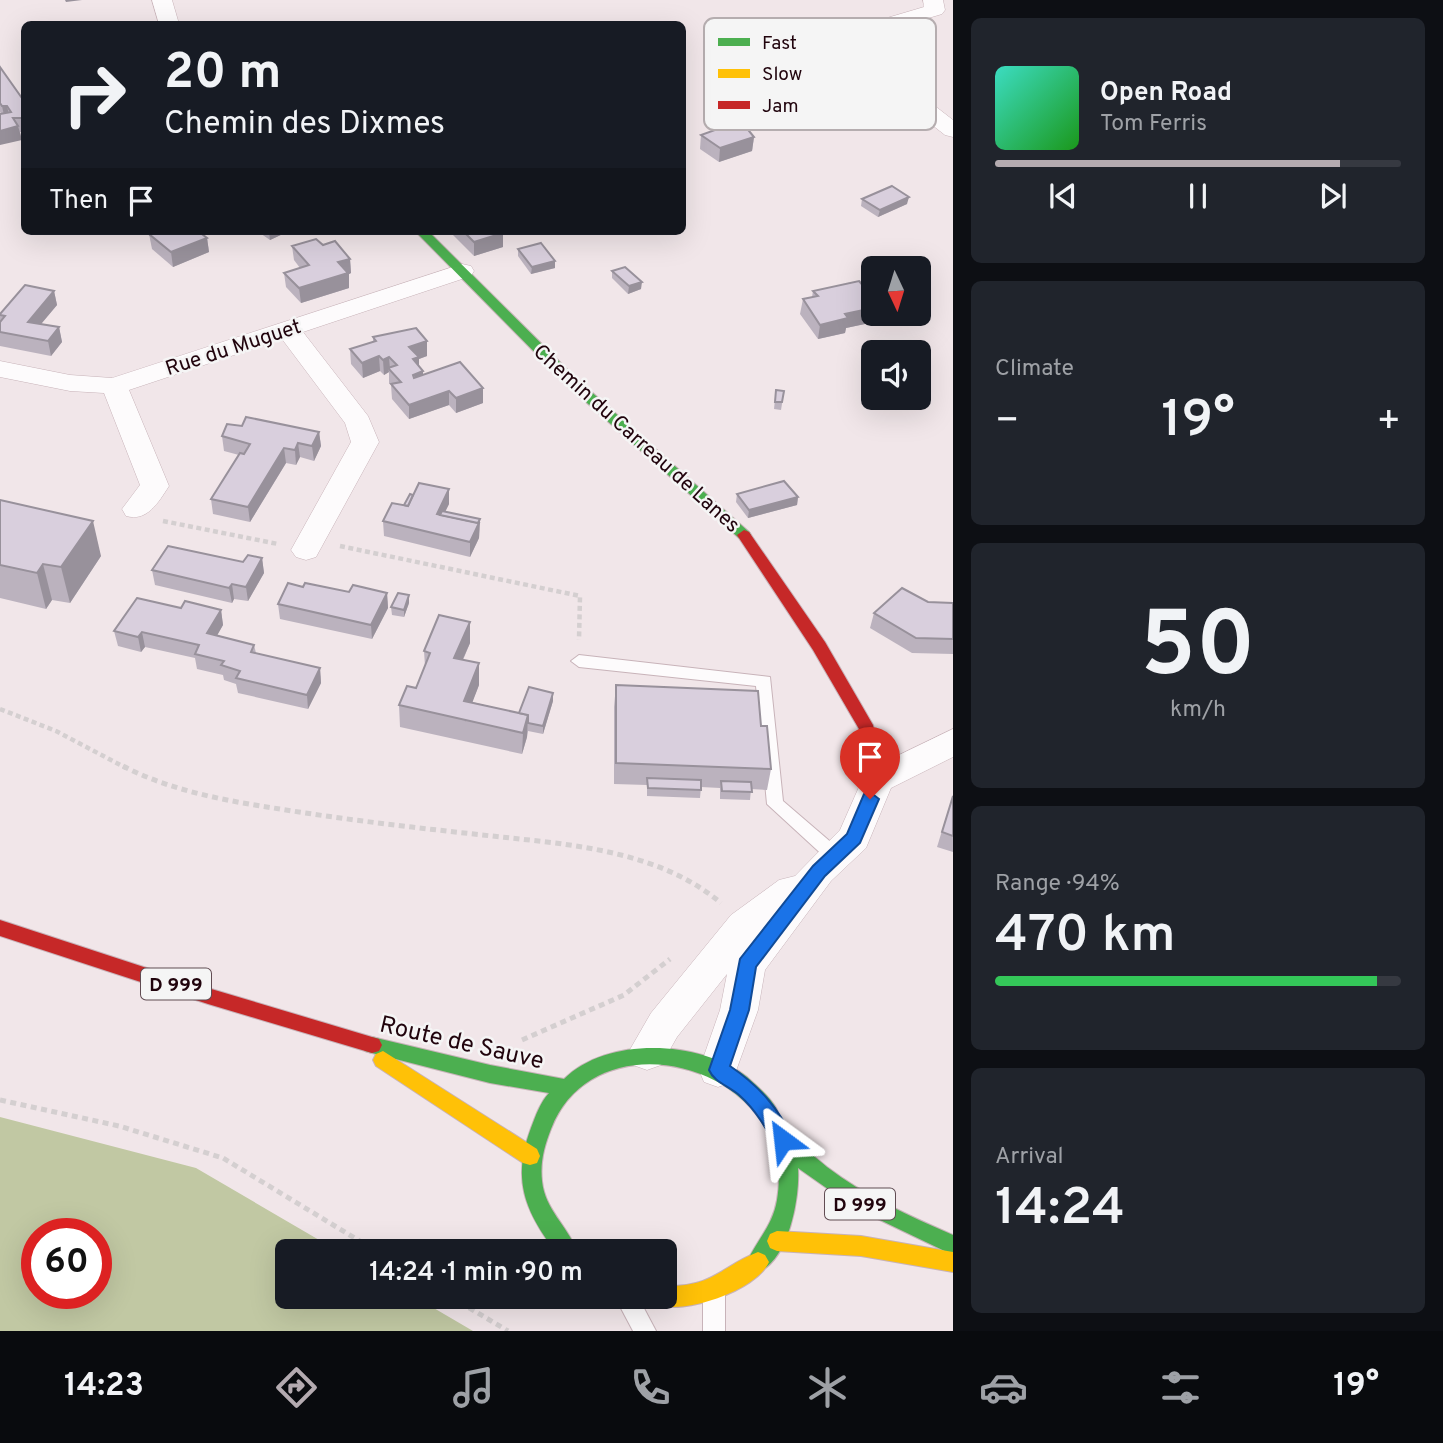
<!DOCTYPE html>
<meta charset="utf-8">
<style>
body{margin:0;font-family:Overpass,sans-serif;background:#20242c;color:#f1f3f6;height:100vh;display:flex;flex-direction:column;font-size:26px;white-space:nowrap}
*{box-sizing:border-box;margin:0}
p{font-size:23px;color:#9ea1a6}
.icon{flex:none;width:38px;height:38px;fill:none;stroke:currentColor;stroke-width:2;stroke-linecap:round;stroke-linejoin:round}
.map{position:relative;flex:1;overflow:hidden}
.details{display:flex;flex-direction:column;gap:18px;padding:18px;background:#0d0f14;width:490px}
.details>*{flex:none}
.banner{position:absolute;left:21px;top:21px;width:665px;height:214px;border-radius:10px;box-shadow:0 7px 28px #0002;background:#171b24;color:#f1f3f6;overflow:hidden}
.needle{width:46px;rotate:176deg}
.buttons{position:absolute;left:861px;top:256px;display:grid;gap:14px}
.buttons a{display:grid;place-items:center;width:70px;height:70px;border-radius:10px;background:#171b24;box-shadow:0 7px 28px #0002;font-size:35px}
.speed{position:absolute;left:21px;top:1218px;display:flex;gap:14px;font-size:35px;font-weight:700;text-align:center}
.speed>*{display:grid;place-content:center;width:91px;height:91px;border-radius:50%;background:#171b24;box-shadow:0 7px 28px #0002;line-height:1}
.speed .limit{border:10px solid #d22;background:#fff;color:#111}
.pin{position:absolute;display:grid;place-items:center;width:60px;height:60px;color:#fff;margin:-72px -30px;border-radius:50% 50% 50% 0;rotate:-45deg;box-shadow:0 0 7px #0007}
.pin .icon{rotate:45deg}
.me{position:absolute;width:77px;margin:-38px;rotate:330deg;stroke-linejoin:round;filter:drop-shadow(0 0 5px #0008)}
.turn{display:flex;align-items:center;gap:24px;height:147px;padding:0 28px;font-size:32px}
.turn .icon{width:91px;height:91px;stroke-width:2.5}
.turn b{display:block;font-size:49px;line-height:60px}
.then{display:flex;align-items:center;height:66px;padding:0 28px;background:#0003;gap:14px;font-size:26px}
.big{font-size:52px;font-weight:600;line-height:1.1}
.details .widget{flex:1;display:flex;flex-direction:column;justify-content:center;gap:10px;min-width:0;padding:0 24px;border-radius:10px;background:#20242c}
.details .dial{align-items:center;gap:0}
.dial b{font-size:91px;line-height:1}
.song{display:flex;align-items:center;gap:21px}
.cover{width:84px;height:84px;border-radius:10px;background:linear-gradient(135deg,hsl(170 70% 55%),hsl(120 70% 35%))}
.played{height:7px;border-radius:4px;background:linear-gradient(90deg,#b4abb0 85%,#363941 85%)}
.keys{display:flex;justify-content:space-around;direction:ltr}
.heat{display:flex;justify-content:space-between;align-items:center;font-size:38px;direction:ltr}
.charge{height:10px;border-radius:5px;background:linear-gradient(90deg,#34c759 94%,#363941 0)}
.trip{position:absolute;left:275px;top:1239px;width:402px;height:70px;border-radius:10px;background:#171b24;box-shadow:0 7px 28px #0002;font-weight:600;line-height:70px;text-align:center}
.tabs{display:flex;height:112px;justify-content:space-around;align-items:center;background:#090b0e;color:#9ea1a6}
.tabs .icon{width:49px;height:49px}
.tabs .selected{color:#b4abb0}
.tabs b{font-size:32px;color:#f1f3f6}
main{display:flex;flex:1;min-height:0}
.map>svg:first-child{display:block}
</style>
<main>
<div class="map">
<svg width="953" height="1331" viewBox="0 0 953 1331">
<rect width="100%" height="100%" fill="#f1e6e9"/>
<path fill="#c1c8a3" fill-rule="evenodd" d="M0,1117L196,1168L338,1251H287V1297H415L473,1331H0ZM37,1234H96V1293H37Z"/>
<g fill="none" stroke-linecap="round" stroke-linejoin="round">
<defs>
<g id="lane">
<path d="M579,655L770,677L783,801L840,850L843,855L840,860L834,862L828,860L767,804L756,686L579,667L571,661Z"/>
<path d="M714,1284L722,1288L725,1295V1331H703V1295L706,1288Z"/>
<path d="M615,1297H638L656,1331H633Z"/>
</g>
<g id="street">
<path d="M152,0H172L179,24H159Z"/>
<path d="M923,0H943L945,10L942,14L851,41L953,120V137L945,135L832,47L830,38L833,34L924,7Z"/>
<path d="M462,264L471,266L474,271L471,276L303,332L368,416L379,442L316,557L306,560L296,557L291,550L351,442L345,423L282,339L129,390L169,486C158,503 147,522 126,516L122,509L140,485L104,393L70,391L0,377V361L70,375L112,378Z"/>
<path d="M953,729V757L891,788L866,848L831,881L765,970L758,1010L732,1082L718,1087L704,1082L699,1070L720,1010L727,974L677,1037L661,1065L647,1070L633,1065L628,1053L651,1013L731,915L779,880L795,876L840,830L866,771Z"/>
</g>
<g id="fast">
<path d="M415,231H428L578,380L749,532L751,535L749,538H739L568,386Z"/>
<path d="M372,1037L490,1065L564,1079C607,1036 701,1040 747,1077C756,1085 770,1097 776,1108C780,1115 781,1126 787,1132C798,1144 814,1156 827,1167C865,1196 909,1216 953,1235V1255L855,1208L798,1168C800,1197 789,1260 758,1272L751,1269L747,1262C757,1240 773,1225 777,1200C800,1068 597,1010 551,1129C544,1147 540,1162 542,1181C545,1210 567,1225 577,1251H555C524,1210 512,1178 531,1128C536,1115 540,1103 549,1093L490,1083L372,1053L365,1051L362,1045L365,1039Z"/>
</g>
<g id="slow">
<path d="M383,1051L537,1149L540,1156L537,1163L530,1165L523,1163L376,1066L373,1060L376,1054Z"/>
<path d="M777,1231L861,1236L953,1252V1272L861,1256L777,1251L770,1248L767,1241L770,1234Z"/>
<path d="M758,1252L765,1255L769,1262C757,1290 683,1316 655,1304L652,1297H665V1286C714,1287 720,1267 758,1252Z"/>
</g>
<g id="jam">
<path d="M744,530L749,532L825,642L873,725L886,780L884,785H872L859,729L813,650L737,535Z"/>
<path d="M0,920L208,988L372,1037L379,1039L382,1045L379,1051L372,1053L208,1004L0,936Z"/>
</g>
</defs>
<use href="#lane" stroke="#c8b3b9" stroke-width="2"/>
<use href="#street" stroke="#c8b3b9" stroke-width="1"/>
<use href="#fast" stroke="#c8b3b9" stroke-width="2"/>
<use href="#slow" stroke="#c8b3b9" stroke-width="2"/>
<use href="#jam" stroke="#c8b3b9" stroke-width="2"/>
<g stroke="#d4cfd0" stroke-width="4.5" stroke-dasharray="5 3.5" stroke-linecap="butt">
<path d="M163,521L278,544"/>
<path d="M340,546L580,596L579,640"/>
<path d="M0,709L56,731L126,768"/>
</g>
<g stroke="#d4cfd0" stroke-width="5" stroke-dasharray="6 4.5" stroke-linecap="butt">
<path d="M123,766C171,791 227,801 280,809C354,821 427,829 501,837C577,845 660,852 721,903"/>
<path d="M522,1040L624,995L670,959"/>
<path d="M0,1100L119,1126L223,1158L376,1251"/>
<path d="M451,1297L508,1331"/>
</g>
<use href="#lane" fill="#fdfbfc" fill-rule="evenodd"/>
<use href="#street" fill="#fdfbfc" fill-rule="evenodd"/>
<use href="#fast" fill="#4caf50" fill-rule="evenodd"/>
<use href="#slow" fill="#ffc107" fill-rule="evenodd"/>
<use href="#jam" fill="#c62828" fill-rule="evenodd"/>
</g>
<g fill="#bbb2be">
<path d="M0,67L24,101V132H20L22,140L0,112Z"/>
<path d="M729,130L754,137L752,151L719,162L700,149L701,135Z"/>
<path d="M862,199L907,204L878,217L861,206Z"/>
<path d="M257,231H298L288,235L285,233L270,240Z"/>
<path d="M449,231H501L503,233V247L474,256Z"/>
<path d="M149,234L207,238L209,252L173,267L152,249Z"/>
<path d="M323,245L350,259L351,273L349,274V288L301,303L286,287L284,273L300,268L294,260L292,246Z"/>
<path d="M518,249L555,268L531,274L518,256Z"/>
<path d="M612,271L641,289L628,294L612,278Z"/>
<path d="M54,291L57,305L41,324L59,327L62,342L51,356L0,346V314Z"/>
<path d="M813,291L879,321L846,328L845,333L818,339L800,314L803,299L812,297Z"/>
<path d="M373,337L427,356L419,359V366L423,371V375L483,403L456,413L449,405L409,419L392,399L391,385L389,383V372L384,375L380,371L363,378L351,364L350,349L373,342Z"/>
<path d="M776,390L784,391L781,410L774,409Z"/>
<path d="M242,426L319,432L321,446L314,461L300,457L296,465L286,463L250,522L213,514L211,499L239,455L224,451L222,436Z"/>
<path d="M737,494L798,497L797,505L748,518L736,502Z"/>
<path d="M0,500L101,556L70,603L52,600L46,609L0,598Z"/>
<path d="M449,504L445,512L480,519L479,538L470,557L384,536L383,521L404,505Z"/>
<path d="M262,558L264,573L248,601L234,599L232,603L155,585L152,570L243,562Z"/>
<path d="M303,587L349,592L387,593L388,608L372,639L280,619L278,604Z"/>
<path d="M928,602L953,603V654L912,653L870,628L874,613Z"/>
<path d="M409,603L404,617L392,615L391,607Z"/>
<path d="M181,608L221,610L223,625L217,635L254,645L256,653L320,668L321,683L308,709L238,693L236,684L224,680L223,675L197,669L195,658L145,647L141,652L118,646L114,631Z"/>
<path d="M470,622V643L463,660L479,685L472,702L519,713L553,701L543,734L528,731L527,737L522,754L400,727L399,705L416,688L425,666L424,651Z"/>
<path d="M616,685L761,726L771,769L767,790L751,789L750,800L720,799V788L701,787L700,798L647,796V785L614,784V707Z"/>
<path d="M953,795V852L937,847Z"/>
</g>
<g fill="#98919b">
<path d="M65,0H82L66,2Z"/>
<path d="M2,106H7L10,119L5,120Z"/>
<path d="M18,126L22,140L0,145V131Z"/>
<path d="M754,137L752,151L719,162L720,148Z"/>
<path d="M909,197L907,204L878,217L880,210Z"/>
<path d="M269,231H285V233L270,240Z"/>
<path d="M288,231H298L288,235Z"/>
<path d="M503,233V247L474,256V242Z"/>
<path d="M207,238L209,252L173,267L171,252Z"/>
<path d="M350,259L351,273L349,274V288L301,303L299,288L338,262Z"/>
<path d="M555,261V268L531,274L532,267Z"/>
<path d="M642,282L641,289L628,294L629,286Z"/>
<path d="M54,291L57,305L31,336L28,322Z"/>
<path d="M873,308V313H881L879,321L846,328L845,333L818,339L820,325L845,314Z"/>
<path d="M59,327L62,342L51,356L48,341Z"/>
<path d="M427,341V356L419,359V372L409,347Z"/>
<path d="M379,356L380,371L363,378L362,363Z"/>
<path d="M389,357L390,369L388,368L389,372L384,375L383,360Z"/>
<path d="M423,371V385L413,375Z"/>
<path d="M483,388V403L456,413V398Z"/>
<path d="M449,391V405L409,419V405Z"/>
<path d="M319,432L321,446L314,461L312,446Z"/>
<path d="M298,443L300,457L296,465L295,450Z"/>
<path d="M284,448L286,463L250,522L248,507Z"/>
<path d="M449,489V504L440,522L437,514Z"/>
<path d="M798,497L797,505L748,518L749,510Z"/>
<path d="M480,519L479,538L470,557V542Z"/>
<path d="M93,521L101,556L70,603L61,567Z"/>
<path d="M262,558L264,573L248,601L246,587Z"/>
<path d="M43,564L52,600L46,609L37,573Z"/>
<path d="M232,584L234,599L232,603L229,588Z"/>
<path d="M387,593L388,608L372,639L371,625Z"/>
<path d="M409,595V603L404,617V610Z"/>
<path d="M221,610L223,625L210,648L207,633Z"/>
<path d="M470,622V643L454,679V658Z"/>
<path d="M142,632L145,647L141,652L138,637Z"/>
<path d="M479,663V685L465,722L464,701Z"/>
<path d="M320,668L321,683L308,709L307,695Z"/>
<path d="M553,693V701L543,734V726Z"/>
<path d="M528,715L527,737L522,754L523,733Z"/>
</g>
<g fill="#d9cfdd" stroke="#98919b" stroke-width="2">
<path d="M0,67L24,101V118H13L18,126L0,131V114L11,112L7,106H2L0,103Z"/>
<path d="M745,126L754,137L720,148L701,135L723,127L729,130Z"/>
<path d="M892,186L909,197L880,210L862,199Z"/>
<path d="M157,231H198L207,238L171,252L149,234Z"/>
<path d="M463,231H501L503,233L474,242Z"/>
<path d="M316,239L323,245L335,241L350,259L338,262L348,273L299,288L284,273L309,265L292,246Z"/>
<path d="M541,243L555,261L532,267L518,249Z"/>
<path d="M625,267L642,282L629,286L612,271Z"/>
<path d="M859,281L873,297V308L845,314L848,318L820,325L803,299L818,296L813,291Z"/>
<path d="M25,285L54,291L28,322L59,327L48,341L0,332V322L5,316L0,315V314Z"/>
<path d="M416,328L427,341L409,347L419,357L413,359L423,371L413,375L414,378L460,362L483,388L456,398L449,391L409,405L391,384L401,382L388,368L397,365L389,357L383,360L379,356L362,363L350,349L376,341L373,337Z"/>
<path d="M776,390L784,391L782,402H775Z"/>
<path d="M246,417L319,432L312,446L298,443L295,450L284,448L248,507L211,499L240,453L244,454L250,444L222,436L227,424L242,426Z"/>
<path d="M784,481L798,497L749,510L737,494Z"/>
<path d="M419,483L449,489L437,514L479,523L470,542L383,521L392,503L408,506Z"/>
<path d="M410,494L413,495L408,506L404,505Z"/>
<path d="M0,500L93,521L61,567L43,564L37,573L0,565Z"/>
<path d="M442,511L480,519L478,523L440,515Z"/>
<path d="M168,546L243,562L248,555L262,558L246,587L232,584L229,588L152,570Z"/>
<path d="M288,583L303,587L305,583L349,592L353,585L387,593L371,625L278,604Z"/>
<path d="M902,588L928,602L953,603V639L916,638L874,613Z"/>
<path d="M398,593L409,595L404,610L391,607Z"/>
<path d="M137,598L181,608L185,601L221,610L207,633L254,645L251,652L320,668L307,695L236,678L240,671L221,665L224,661L195,654L199,645L142,632L138,637L114,631Z"/>
<path d="M439,615L470,622L454,658L479,663L464,701L528,715L523,733L399,705L407,686L416,688L430,653L424,651Z"/>
<path d="M616,685L758,691L761,726H767L771,769L616,763Z"/>
<path d="M529,687L553,693L543,726L528,723V715L519,713Z"/>
<path d="M647,778L701,780V790L648,788Z"/>
<path d="M721,781L751,782L752,792L722,791Z"/>
<path d="M953,796V836L942,832Z"/>
</g>
<path fill="#1a73e8" stroke="#114b97" stroke-width="2" d="M870,792L879,799L860,843L825,876L756,967L749,1010L730,1066C759,1086 779,1108 793,1140L790,1147L783,1150L776,1147C766,1128 756,1110 739,1095C729,1086 714,1082 709,1070L730,1010L740,959L813,866L847,834L864,794Z"/>
<g text-anchor="middle" stroke-width="5" stroke-linejoin="round" paint-order="stroke">
<g fill="#f5f5f5" stroke="#614c53" stroke-width="2">
<rect x="141" y="968.5" width="70" height="31" rx="5"/>
<rect x="825" y="1188.5" width="70" height="31" rx="5"/>
</g>
<g font-size="19" font-weight="bold" fill="#21040d">
<text x="176" y="991">D 999</text>
<text x="860" y="1211">D 999</text>
</g>
<g font-size="21" fill="#21040d" stroke="#f5f5f5">
<text transform="translate(233 347) rotate(-18)" y="7">Rue du Muguet</text>
<text transform="translate(637 438) rotate(42)" y="7">Chemin du Carreau de Lanes</text>
</g>
<g font-size="24" fill="#21040d" stroke="#f5f5f5">
<text transform="translate(462 1042) rotate(13)" y="8">Route de Sauve</text>
</g>
</g>
<rect x="704" y="18" width="232" height="112" rx="10" fill="#f5f5f5" stroke="#b5adaf" stroke-width="2"/>
<rect x="718" y="38" width="32" height="8" fill="#4caf50"/>
<rect x="718" y="69" width="32" height="9" fill="#ffc107"/>
<rect x="718" y="101" width="32" height="8" fill="#c62828"/>
<g font-size="19" fill="#21040d">
<text x="762" y="49">Fast</text>
<text x="762" y="80">Slow</text>
<text x="762" y="112">Jam</text>
</g>
</svg>
<div class="buttons">
<a><svg class="needle" viewBox="-14 -14 28 28"><path d="M0-13l5 13h-10z" fill="#e53935"/><path d="M0 13l5-13h-10z" fill="#9ea1a6"/></svg></a>
<a><svg class="icon" aria-label="sound" viewBox="0 0 24 24"><path d="M4 9h4l5-4v14l-5-4H4zM17 9q2 3 0 6"/></svg></a>
</div>
<div class="speed"><div class="limit">60</div></div>
<div class="pin" style="left:870px;top:799px;background:#d93025"><svg class="icon" aria-label="arrive" viewBox="0 0 24 24"><path d="M6 21V4h12l-3 4 3 4H6"/></svg></div>
<svg class="me" style="left:783px;top:1140px" viewBox="-20 -20 40 40"><path d="M0-17L14 15 0 8-14 15z" fill="#1a73e8" stroke="#fff" stroke-width="4"/></svg>
<div class="trip">14:24 · 1 min · 90 m</div>
<div class="banner">
<div class="turn"><svg class="icon" aria-label="right" viewBox="0 0 24 24"><path d="M7 20v-9h11M14 6l5 5-5 5"/></svg><div><b>20 m</b>Chemin des Dixmes</div></div>
<div class="then">Then<svg class="icon" aria-label="arrive" viewBox="0 0 24 24"><path d="M6 21V4h12l-3 4 3 4H6"/></svg></div>
</div>
</div>
<section class="details">
<div class="widget">
<div class="song"><i class="cover"></i><div><b>Open Road</b><p>Tom Ferris</p></div></div>
<div class="played"></div>
<div class="keys"><svg class="icon" aria-label="previous" viewBox="0 0 24 24"><path d="M18 5L8 12l10 7zM5 5v14"/></svg><svg class="icon" aria-label="pause" viewBox="0 0 24 24"><path d="M8 5v14M16 5v14"/></svg><svg class="icon" aria-label="next" viewBox="0 0 24 24"><path d="M6 5l10 7-10 7zM19 5v14"/></svg></div>
</div>
<div class="widget"><p>Climate</p>
<div class="heat"><a>−</a><b class="big">19°</b><a>+</a></div>
</div>
<div class="widget dial"><b>50</b><p>km/h</p></div>
<div class="widget"><p>Range · 94%</p><b class="big">470 km</b><div class="charge"></div></div>
<div class="widget"><p>Arrival</p><b class="big">14:24</b></div>
</section>
</main>
<nav class="tabs">
<b>14:23</b>
<svg class="icon selected" aria-label="directions" viewBox="0 0 24 24"><path d="M12 3l9 9-9 9-9-9zM9 14v-3h6M13 9l2 2-2 2"/></svg>
<svg class="icon" aria-label="music" viewBox="0 0 24 24"><path d="M9 18V5l10-2v13"/><circle cx="6" cy="18" r="3"/><circle cx="16" cy="16" r="3"/></svg>
<svg class="icon" aria-label="phone" viewBox="0 0 24 24"><path d="M5 4h4l2 5-3 2q2 4 5 5l2-3 5 2v4C11 20 4 13 5 4z"/></svg>
<svg class="icon" aria-label="climate" viewBox="0 0 24 24"><path d="M12 3v18M4 7l16 10M4 17L20 7"/></svg>
<svg class="icon" aria-label="car" viewBox="0 0 24 24"><path d="M5 17H2v-5l4-1 3-4h7l3 4 3 1v5h-3M9 17h6M6 11h13"/><circle cx="7" cy="17" r="2"/><circle cx="17" cy="17" r="2"/></svg>
<svg class="icon" aria-label="filters" viewBox="0 0 24 24"><path d="M4 7h16M4 17h16"/><circle cx="9" cy="7" r="2"/><circle cx="15" cy="17" r="2"/></svg>
<b>19°</b>
</nav>
